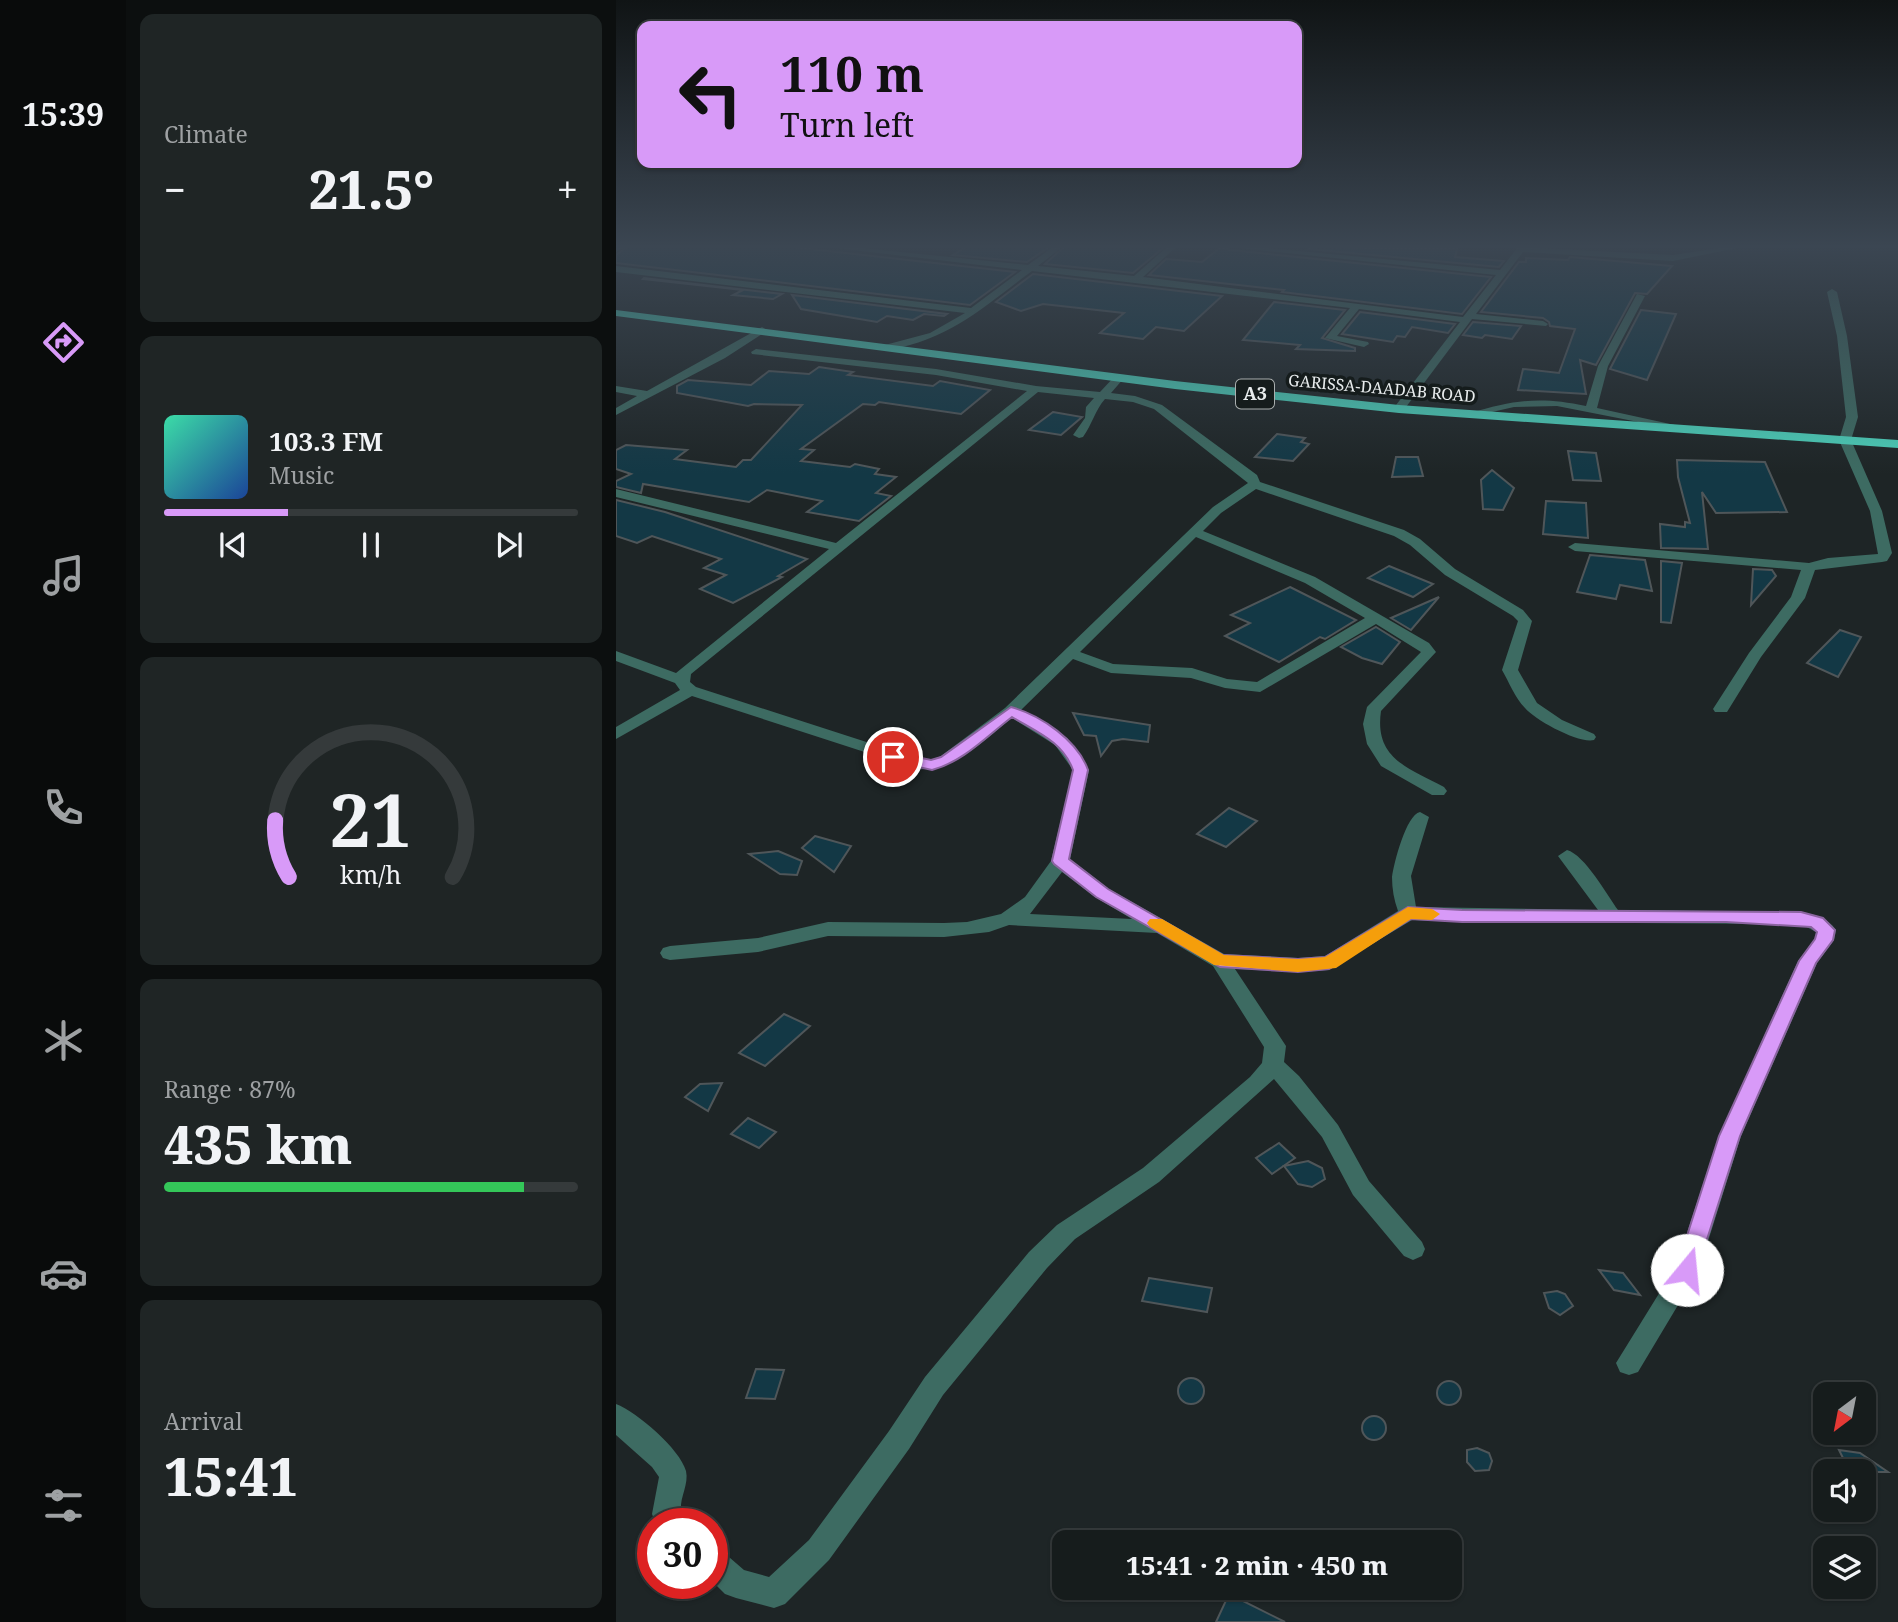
<!DOCTYPE html>
<meta charset="utf-8">
<style>
body{margin:0;font-family:"Noto Serif",serif;background:#1f2525;color:#f1f3f6;height:100vh;display:flex;flex-direction:column;font-size:26px;white-space:nowrap}
*{box-sizing:border-box;margin:0}
p{font-size:23px;color:#9ea1a3}
.icon{flex:none;width:38px;height:38px;fill:none;stroke:currentColor;stroke-width:2;stroke-linecap:round;stroke-linejoin:round}
.map{position:relative;flex:1;overflow:hidden}
.drawer{display:flex;flex-direction:column;gap:14px;padding:14px;background:#0c0f0f;width:490px}
.drawer>*{flex:none}
.top-card{position:absolute;left:21px;top:21px;width:665px;height:147px;border-radius:14px;box-shadow:0 2px 5px #0004,0 0 0 2px #353a3b;background:#d89af8;color:#111;overflow:hidden}
.needle{width:46px;rotate:212deg}
.buttons{position:absolute;left:1197px;top:1382px;display:grid;gap:14px}
.buttons a{display:grid;place-items:center;width:63px;height:63px;border-radius:14px;background:#161c1c;box-shadow:0 2px 5px #0004,0 0 0 2px #353a3b;font-size:35px}
.speed{position:absolute;left:21px;top:1508px;display:flex;gap:14px;font-size:35px;font-weight:700;text-align:center}
.speed>*{display:grid;place-content:center;width:91px;height:91px;border-radius:50%;background:#161c1c;box-shadow:0 2px 5px #0004,0 0 0 2px #353a3b;line-height:1}
.speed .limit{border:10px solid #d22;background:#fff;color:#111}
.pin{position:absolute;display:grid;place-items:center;width:60px;height:60px;color:#fff;margin:-30px;border:4px solid #fff;border-radius:50%;box-shadow:0 2px 7px #0007}
.me{position:absolute;width:77px;margin:-38px;rotate:17deg;stroke-linejoin:round;filter:drop-shadow(0 0 5px #0008)}
.turn{display:flex;align-items:center;gap:24px;height:147px;padding:0 28px;font-size:32px}
.turn .icon{width:91px;height:91px;stroke-width:2.5}
.turn b{display:block;font-size:49px;line-height:60px}
.big{font-size:52px;font-weight:800;line-height:1.1}
.drawer .card{flex:1;display:flex;flex-direction:column;justify-content:center;gap:10px;min-width:0;padding:0 24px;border-radius:14px;background:#1f2525}
.drawer .dial{align-items:center;gap:0}
.dial svg{height:182px;overflow:visible;fill:none;stroke:#353a3b;stroke-width:7;stroke-linecap:round;text-anchor:middle}
.dial text{fill:#f1f3f6;stroke:none}
.song{display:flex;align-items:center;gap:21px}
.cover{width:84px;height:84px;border-radius:10px;background:linear-gradient(135deg,hsl(160 70% 55%),hsl(220 70% 35%))}
.played{height:7px;border-radius:4px;background:linear-gradient(90deg,#d89af8 30%,#353a3b 30%)}
.keys{display:flex;justify-content:space-around;direction:ltr}
.heat{display:flex;justify-content:space-between;align-items:center;font-size:38px;direction:ltr}
.charge{height:10px;border-radius:5px;background:linear-gradient(90deg,#34c759 87%,#353a3b 0)}
.trip{position:absolute;left:436px;top:1530px;width:410px;height:70px;border-radius:14px;background:#161c1c;box-shadow:0 2px 5px #0004,0 0 0 2px #353a3b;font-weight:800;line-height:70px;text-align:center}
main{display:flex;flex:1;min-height:0}
.dock{display:flex;flex-direction:column;width:126px;justify-content:space-around;align-items:center;background:#090b0b;color:#9ea1a3}
.dock .icon{width:49px;height:49px}
.dock .on{color:#d89af8}
.dock b{font-size:32px;color:#f1f3f6}
.map>svg:first-child{display:block}
</style>
<main>
<nav class="dock">
<b>15:39</b>
<svg class="icon on" aria-label="directions" viewBox="0 0 24 24"><path d="M12 3l9 9-9 9-9-9zM9 14v-3h6M13 9l2 2-2 2"/></svg>
<svg class="icon" aria-label="music" viewBox="0 0 24 24"><path d="M9 18V5l10-2v13"/><circle cx="6" cy="18" r="3"/><circle cx="16" cy="16" r="3"/></svg>
<svg class="icon" aria-label="phone" viewBox="0 0 24 24"><path d="M5 4h4l2 5-3 2q2 4 5 5l2-3 5 2v4C11 20 4 13 5 4z"/></svg>
<svg class="icon" aria-label="climate" viewBox="0 0 24 24"><path d="M12 3v18M4 7l16 10M4 17L20 7"/></svg>
<svg class="icon" aria-label="car" viewBox="0 0 24 24"><path d="M5 17H2v-5l4-1 3-4h7l3 4 3 1v5h-3M9 17h6M6 11h13"/><circle cx="7" cy="17" r="2"/><circle cx="17" cy="17" r="2"/></svg>
<svg class="icon" aria-label="filters" viewBox="0 0 24 24"><path d="M4 7h16M4 17h16"/><circle cx="9" cy="7" r="2"/><circle cx="15" cy="17" r="2"/></svg>
</nav>
<section class="drawer">
<div class="card"><p>Climate</p>
<div class="heat"><a>−</a><b class="big">21.5°</b><a>+</a></div>
</div>
<div class="card">
<div class="song"><i class="cover"></i><div><b>103.3 FM</b><p>Music</p></div></div>
<div class="played"></div>
<div class="keys"><svg class="icon" aria-label="previous" viewBox="0 0 24 24"><path d="M18 5L8 12l10 7zM5 5v14"/></svg><svg class="icon" aria-label="pause" viewBox="0 0 24 24"><path d="M8 5v14M16 5v14"/></svg><svg class="icon" aria-label="next" viewBox="0 0 24 24"><path d="M6 5l10 7-10 7zM19 5v14"/></svg></div>
</div>
<div class="card dial"><svg viewBox="0 0 100 80">
<path d="M14 69A42 42 0 1 1 86 69"/>
<path d="M14 69A42 42 0 0 1 8 44" stroke="#d89af8"/>
<text x="50" y="56" font-size="32" font-weight="700">21</text>
<text x="50" y="72" font-size="11">km/h</text>
</svg></div>
<div class="card"><p>Range · 87%</p><b class="big">435 km</b><div class="charge"></div></div>
<div class="card"><p>Arrival</p><b class="big">15:41</b></div>
</section>
<div class="map">
<svg width="1282" height="1622" viewBox="0 0 1282 1622">
<rect width="100%" height="100%" fill="#1e2526"/>
<g fill="#133845" stroke="#4f5659" stroke-width="2">
<path d="M11,247H176L399,272L354,305L0,263V255Z"/>
<path d="M350,247H433L411,262L337,255Z"/>
<path d="M448,247H548L517,273L429,264Z"/>
<path d="M605,247L614,250L875,277L846,314L666,292L668,290L533,275L550,259L586,262Z"/>
<path d="M696,247L841,249L839,257L888,261L883,267L693,249Z"/>
<path d="M954,257L1056,266L1031,294L1019,293L980,365L964,360L970,394L902,390L907,369L943,373L959,329L934,326L933,322L927,318L865,312L903,262H910V258L952,260Z"/>
<path d="M417,274L606,296L568,331L540,327L527,339L484,333L508,313L427,304L405,311L380,302Z"/>
<path d="M27,279L28,278L166,294L157,299L117,295L127,290Z"/>
<path d="M176,295L331,314L328,316L308,314L297,320L271,316L261,322L185,309Z"/>
<path d="M658,302L729,310L706,338L739,348V351L680,349L684,345L627,340Z"/>
<path d="M1025,310L1060,314L1031,380L994,369Z"/>
<path d="M744,312L839,324L832,333L796,327L789,337L781,336L777,342L726,334Z"/>
<path d="M857,322L905,326L896,339L869,335L866,338L847,335Z"/>
<path d="M203,367L237,372L232,375L317,386L324,381L374,390L345,414L263,402L259,405L247,404L185,449L198,450L185,461L234,467L239,464L263,469L259,474L280,477L260,493L275,496L243,521L191,512L206,501L151,490L133,502L27,484L25,493L0,487V481L15,474L0,469V450L10,445L71,450L59,459L120,467L127,460H135L186,405L138,404L132,406L61,393V386L72,380L135,385L153,371L193,374Z"/>
<path d="M437,412L466,417L445,435L413,430Z"/>
<path d="M661,434L689,438L685,442L693,444L677,461L639,457Z"/>
<path d="M952,451L980,453L985,481L957,480Z"/>
<path d="M780,457H802L807,476L776,477Z"/>
<path d="M1061,460L1149,462L1171,512L1100,513L1086,492L1092,549L1045,548L1044,524L1069,527V522L1074,523L1062,477Z"/>
<path d="M876,470L898,488L887,510L867,509L865,480Z"/>
<path d="M0,500L49,512L191,559L162,576L166,577L117,603L84,589L110,575L88,568L105,559L36,536L21,543L0,536Z"/>
<path d="M930,501L970,503L972,538L927,534Z"/>
<path d="M974,555L1029,560L1036,591L1004,585L1000,599L961,592Z"/>
<path d="M1045,561L1066,563L1055,623L1045,622Z"/>
<path d="M773,566L817,584L797,597L752,578Z"/>
<path d="M1137,569L1156,570L1160,576L1135,605Z"/>
<path d="M674,587L740,620L709,639L704,637L663,662L609,636L634,623L615,615Z"/>
<path d="M823,597L795,630L775,618Z"/>
<path d="M760,627L784,642L766,664L746,658L725,647Z"/>
<path d="M1224,630L1245,637L1222,677L1191,663Z"/>
<path d="M457,713L534,725L532,742L507,739L496,741L485,756L480,736L468,735Z"/>
<path d="M613,808L641,821L610,847L581,834Z"/>
<path d="M199,836L235,846L218,872L186,848Z"/>
<path d="M162,851L186,861L181,875L164,874L133,854Z"/>
<path d="M168,1014L194,1026L149,1066L123,1053Z"/>
<path d="M106,1083L92,1111L69,1097L84,1084Z"/>
<path d="M132,1118L160,1132L143,1148L115,1134Z"/>
<path d="M663,1143L679,1158L656,1174L640,1158Z"/>
<path d="M692,1161L706,1168L709,1179L696,1187L682,1184L668,1166Z"/>
<path d="M983,1270L1007,1273L1024,1295L998,1290Z"/>
<path d="M533,1278L596,1288L591,1312L526,1301Z"/>
<path d="M941,1291L949,1294L957,1306L944,1315L933,1308L928,1293Z"/>
<path d="M140,1369L168,1370L159,1399L130,1398Z"/>
<circle cx="575" cy="1391" r="13"/>
<circle cx="833" cy="1393" r="12"/>
<circle cx="758" cy="1428" r="12"/>
<path d="M861,1448L873,1453L876,1461L873,1470L859,1471L851,1462V1450Z"/>
<path d="M1223,1450L1244,1453L1272,1472H1234Z"/>
<path d="M613,1594L669,1622H600Z"/>
</g>
<g fill="none" stroke-linecap="round" stroke-linejoin="round">
<g fill="#3d6b62" fill-rule="evenodd">
<path d="M0,247H9L0,252Z"/>
<path d="M212,247H236L412,265L437,247H446L422,266L518,276L551,247H560L527,277L847,317L880,275L614,247H640L884,270L902,247L1057,255L1110,247H1126L1057,261L907,252L860,314L927,321L932,324L930,326L856,319L787,411L783,412L777,409L844,322L743,309L721,336L752,342L753,344L748,347L709,338L734,308L416,271C366,308 336,338 273,350L268,347L269,345L314,333L349,313L0,272V266L355,308L406,270Z"/>
<path d="M1216,289L1221,292L1231,336L1242,417L1235,440L1266,511L1276,553L1271,561L1266,562L1199,570L1189,598L1145,657L1111,712H1099L1097,709L1133,653L1175,597L1185,570L959,551L952,547L959,543L1193,563L1212,558L1262,554L1254,511L1223,440L1230,417L1221,336L1211,292Z"/>
<path d="M1021,294L1029,296L992,366L981,408L1068,427V431L941,406L898,407L854,417V413C898,400 924,396 970,406L982,366Z"/>
<path d="M146,327L151,330L149,332L109,358L0,415V408L21,396L0,392V386L31,391Z"/>
<path d="M140,349L320,369L420,386L484,392L499,376H507L508,378L495,393L519,396L546,405L641,475L644,482L788,530L804,539L839,569L907,610L916,621L902,670L921,703L946,720L978,734L980,737L978,740C963,744 919,720 909,708C899,698 893,682 886,670L902,621L897,616L829,575L794,545L778,536L640,489L605,513L587,531L699,577L813,643L820,652L765,711C758,759 793,768 828,787L831,791L828,795H816L765,766L751,744L747,724L751,707L805,652L760,624L644,692L609,688L575,678L495,673L457,659L405,710L451,738L473,770L454,859L493,889L608,954L682,958L709,956L782,911C778,900 776,889 776,877C778,863 790,815 804,812L813,817L795,876L800,907L982,910L942,856L951,850C969,855 991,895 1002,910L1185,912C1199,915 1211,917 1220,930L1218,940L1201,963L1125,1136L1083,1270L1022,1372L1013,1375L1004,1372L1000,1363L1060,1266L1103,1136L1182,961L1199,939L1200,932L1185,924L846,922L796,920L713,970L682,972L619,969L670,1046L668,1062L683,1076L722,1125L753,1181L806,1242L809,1249L806,1256L797,1260L788,1256L737,1195L706,1137L658,1079L543,1182L459,1239L431,1268L327,1395L293,1449L213,1560L169,1604L158,1608L120,1598L109,1594L96,1581V1546L106,1551L128,1570L153,1577L193,1540L273,1431L309,1377L413,1252L441,1225L527,1168L634,1077L646,1063L648,1047L597,966L541,933L393,925L373,932L328,937L212,936L142,952L54,960L47,958L44,953L47,948L54,946L142,938L212,922L328,923L351,922L385,914L409,897L435,861L457,770L439,745L396,718C367,740 339,772 301,769L76,696L0,739V727L64,690L59,683L0,661V651L60,673L213,549L0,497V489L220,543L411,391L320,375L136,354L135,352ZM422,392L478,398L470,407L469,418L457,435L463,438L467,437C476,425 479,410 489,399L517,402L538,409L632,483L597,507L389,708L325,756L315,760L303,759L80,687L74,682L75,674ZM580,537L689,583L749,618L641,682L611,679L576,668L497,664L464,652ZM446,872L479,897L516,919L414,914Z"/>
<path d="M0,1404C21,1412 64,1449 70,1471C73,1484 64,1497 65,1509C66,1513 70,1520 71,1524H40L36,1514L43,1477L36,1467L0,1435Z"/>
</g>
<path fill="#4cd0ba" fill-rule="evenodd" d="M0,310L559,381L783,405L1282,440V448L783,413L559,389L0,316Z"/>
</g>
<linearGradient id="sky" x2="0" y2="1"><stop stop-color="#101415"/><stop offset="0.52" stop-color="#3b4652"/><stop offset="1" stop-color="#3b4652" stop-opacity="0"/></linearGradient>
<rect width="1282" height="474" fill="url(#sky)"/>
<path fill="#d89af8" stroke="#8c64a1" stroke-width="2" d="M395,707C425,715 462,741 472,770L453,859L492,889L607,955L682,959L709,957L792,907L846,910L1185,912L1207,918L1219,930L1217,940L1200,963L1124,1136L1079,1277L1071,1279L1063,1277L1060,1270L1103,1136L1183,961L1199,939L1201,932L1195,927L1110,922H846L795,919L713,969L682,972L604,967L480,897L438,864L436,861L457,770C447,742 421,732 396,717C371,736 347,762 316,770L271,760L269,757L277,752L315,760L325,757Z"/>
<path fill="#f59e0b" d="M792,907L816,909L824,914L816,920L795,919L720,968L682,972L598,965L534,927L531,923L534,919H546L608,955L682,959L709,957Z"/>
<g text-anchor="middle" stroke-width="7" stroke-linejoin="round" paint-order="stroke">
<g font-size="16" fill="#e8eced" stroke="#151c1c">
<text transform="translate(766 388) rotate(5)" y="6">GARISSA-DAADAB ROAD</text>
</g>
<rect fill="#151c1c" stroke="#a9aeae" stroke-width="2" x="620" y="379.5" width="38" height="29" rx="5"/>
<g font-size="18" font-weight="bold" fill="#e8eced">
<text x="639" y="400">A3</text>
</g>
</g>
</svg>
<div class="buttons">
<a><svg class="needle" viewBox="-14 -14 28 28"><path d="M0-13l5 13h-10z" fill="#e53935"/><path d="M0 13l5-13h-10z" fill="#9ea1a3"/></svg></a>
<a><svg class="icon" aria-label="sound" viewBox="0 0 24 24"><path d="M4 9h4l5-4v14l-5-4H4zM17 9q2 3 0 6"/></svg></a>
<a><svg class="icon" aria-label="layers" viewBox="0 0 24 24"><path d="M12 4l9 5-9 5-9-5zM3 14l9 5 9-5"/></svg></a>
</div>
<div class="speed"><div class="limit">30</div></div>
<div class="pin" style="left:277px;top:757px;background:#d93025"><svg class="icon" aria-label="arrive" viewBox="0 0 24 24"><path d="M6 21V4h12l-3 4 3 4H6"/></svg></div>
<svg class="me" style="left:1071px;top:1270px" viewBox="-20 -20 40 40"><circle r="19" fill="#fff"/><path d="M0-13L10 11 0 6-10 11z" fill="#d89af8"/></svg>
<div class="trip">15:41 · 2 min · 450 m</div>
<div class="top-card">
<div class="turn"><svg class="icon" aria-label="left" viewBox="0 0 24 24"><path d="M17 20v-9H6M10 6l-5 5 5 5"/></svg><div><b>110 m</b>Turn left</div></div>
</div>
</div>
</main>
